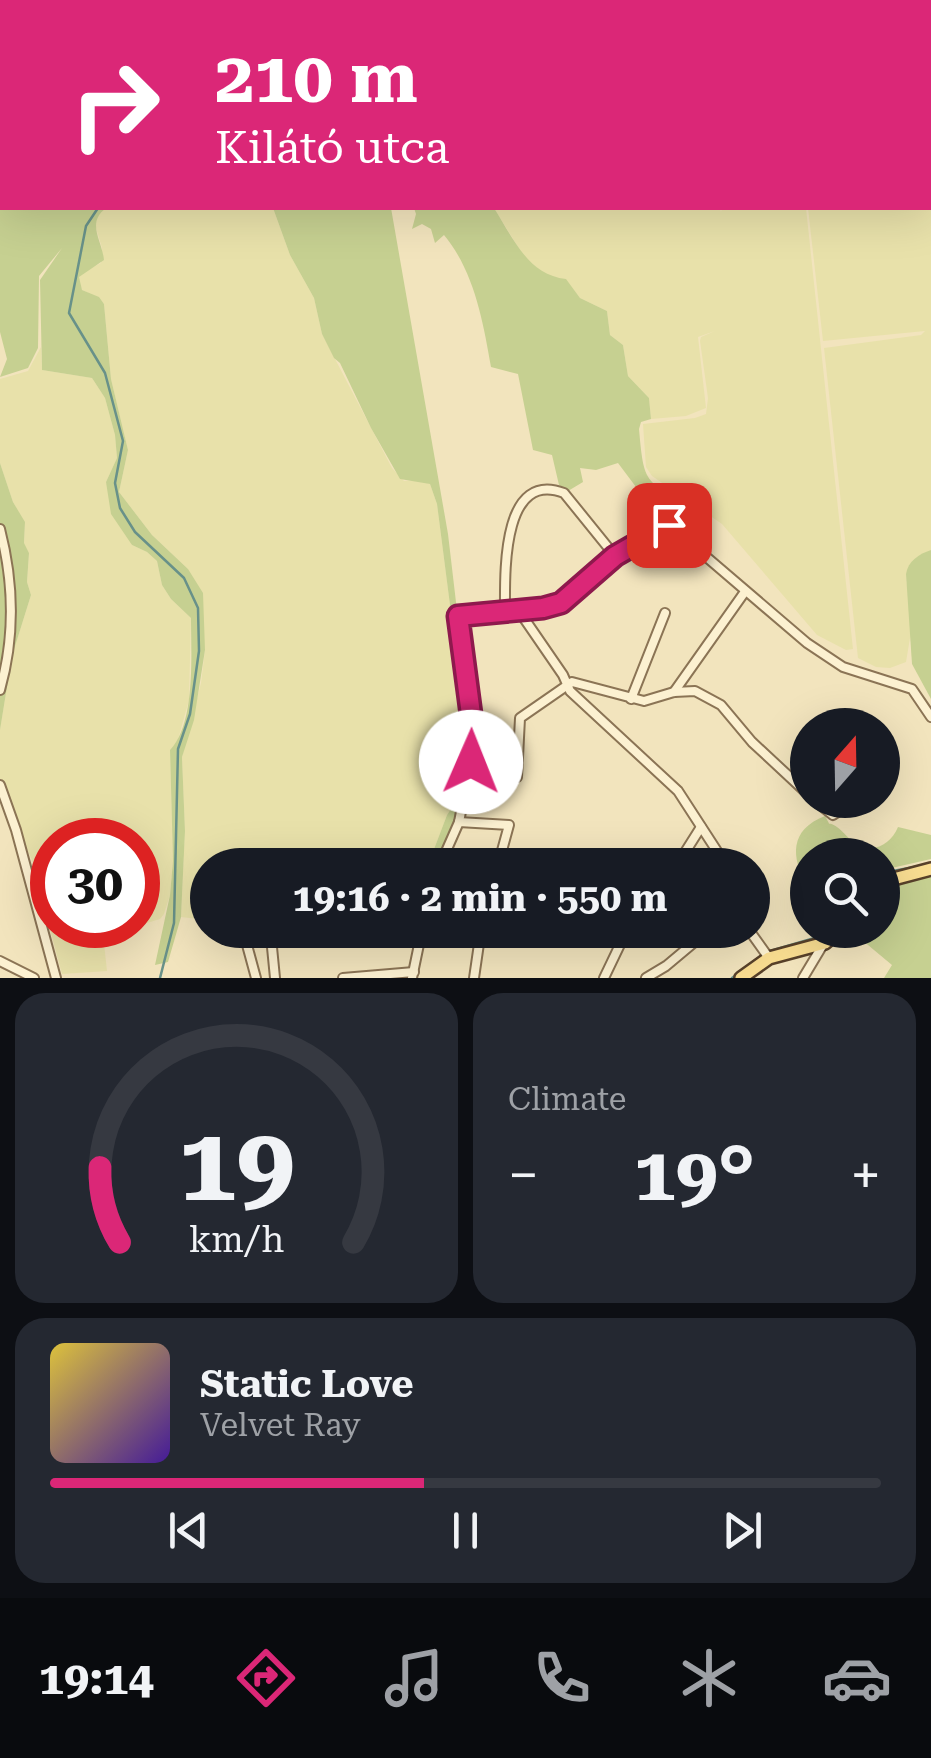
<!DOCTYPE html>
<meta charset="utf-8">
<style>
body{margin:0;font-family:"Roboto Serif",serif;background:#242831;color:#f1f3f6;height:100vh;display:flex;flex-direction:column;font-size:38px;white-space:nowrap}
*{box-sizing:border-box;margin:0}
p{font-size:32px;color:#9ea1a6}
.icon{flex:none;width:55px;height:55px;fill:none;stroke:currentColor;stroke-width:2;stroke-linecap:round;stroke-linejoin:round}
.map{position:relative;height:978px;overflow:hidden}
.drawer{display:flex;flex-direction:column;gap:15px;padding:15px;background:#0d0f14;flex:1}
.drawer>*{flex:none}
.guide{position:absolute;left:0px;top:0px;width:932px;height:210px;box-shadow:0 10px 40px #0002;background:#db2777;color:#fff;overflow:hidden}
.needle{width:65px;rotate:20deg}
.controls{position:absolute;left:790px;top:708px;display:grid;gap:20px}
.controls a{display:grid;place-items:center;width:110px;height:110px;border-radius:50%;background:#171b24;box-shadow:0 10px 40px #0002;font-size:50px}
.speed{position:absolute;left:30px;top:818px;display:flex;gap:20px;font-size:50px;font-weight:700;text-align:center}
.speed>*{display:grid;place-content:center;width:130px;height:130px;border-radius:50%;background:#171b24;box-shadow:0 10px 40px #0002;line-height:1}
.speed .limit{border:15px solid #d22;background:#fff;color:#111}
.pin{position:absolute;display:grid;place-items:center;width:85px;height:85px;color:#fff;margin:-42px;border-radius:20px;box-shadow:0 5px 15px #0006}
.me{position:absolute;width:110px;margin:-55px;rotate:1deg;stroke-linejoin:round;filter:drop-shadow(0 0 8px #0008)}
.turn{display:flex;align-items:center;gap:35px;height:210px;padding:0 50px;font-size:45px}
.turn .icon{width:130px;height:130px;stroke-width:2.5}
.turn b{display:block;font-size:70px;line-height:85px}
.big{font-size:75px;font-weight:700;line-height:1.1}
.drawer .card{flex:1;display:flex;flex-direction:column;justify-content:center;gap:15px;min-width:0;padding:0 35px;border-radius:30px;background:#242831}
.drawer .dial{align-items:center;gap:0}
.dial svg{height:260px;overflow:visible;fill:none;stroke:#363941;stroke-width:7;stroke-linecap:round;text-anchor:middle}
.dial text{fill:#f1f3f6;stroke:none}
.song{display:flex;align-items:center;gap:30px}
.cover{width:120px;height:120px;border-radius:15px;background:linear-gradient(135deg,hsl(50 70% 55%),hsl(260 70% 35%))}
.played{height:10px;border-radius:5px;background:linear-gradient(90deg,#db2777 45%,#363941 45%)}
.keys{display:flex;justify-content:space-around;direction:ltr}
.heat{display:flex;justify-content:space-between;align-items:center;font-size:55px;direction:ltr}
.drawer .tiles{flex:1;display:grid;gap:15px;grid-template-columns:1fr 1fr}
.card:last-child{grid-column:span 2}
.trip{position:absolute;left:190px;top:848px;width:580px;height:100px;border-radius:50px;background:#171b24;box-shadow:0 10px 40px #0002;font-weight:700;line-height:100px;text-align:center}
.tabs{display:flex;height:160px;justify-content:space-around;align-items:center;background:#090b0e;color:#9ea1a6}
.tabs .icon{width:70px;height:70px}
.tabs .on{color:#db2777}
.tabs b{font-size:45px;color:#f1f3f6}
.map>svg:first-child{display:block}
</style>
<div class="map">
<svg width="931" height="978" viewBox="0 0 931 978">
<rect width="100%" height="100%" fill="#f2e4bd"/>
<g fill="#e8e1aa">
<path d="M931,143V550L906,574L911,632L906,662L890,668L876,667L858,658L824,348L921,335L925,331L823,341L808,208H930Z"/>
<path d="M106,208H273L290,255L314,298L322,334L392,468L404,481L419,480L430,484L437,504L450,605L447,627L454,633L467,741L457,800L447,815L428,865H208L207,920L181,917L185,831L182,757L201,683L205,650L188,569L152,535L119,492L128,450L111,379L104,304L99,298L82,290L79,284V277L85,271L101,263L102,248L95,225L99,213Z"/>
<path d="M494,208H720L721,212L722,208H806L853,649L846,650L817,635L722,524L652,476L646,467L643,424L695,418L706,414L708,398L700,341L701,337L715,331L698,337L706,408L686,416L651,419L649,398L628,376L623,345L610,335L607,311L580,298L566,280L547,277L523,255Z"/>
<path d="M41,347L42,370L92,378L105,398L115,435L117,458L106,482L132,545L147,552L157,561L162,585L171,599L191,618L189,700L177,743L170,750L173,861L170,895L164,914L160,919L124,930L122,936L117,938L118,925H138V840H52V925H102L107,971L62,974L40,892L45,888L0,791V730L12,656L31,595L27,582L29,553L24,544L25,523L13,502L0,463V379L28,371Z"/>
</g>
<g fill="#c6d091">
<path d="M0,0L61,2H2V208H106C86,223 102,240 104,260L79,277L82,290L99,297L104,304L111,379L128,450L119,492L152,535L188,569L203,593L205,650L194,720L182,757L185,831L181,917L168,962L155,965L170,895L173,861L170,750C196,724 191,652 191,618L171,599L162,585L157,561L147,552L132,545L111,514L106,482L117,458L115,435L105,398L92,378L42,370L40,280L62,248L39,276L38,348L28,368L0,377L7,359L0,332Z"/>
<path d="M273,208H391L448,534L465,679L470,748L455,831L437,865H428L447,815L457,800L467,741L454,633L447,627L450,605L437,504L430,484L400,479L371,428L340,363L334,358L322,334L314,298L290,255Z"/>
<path d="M414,208H494C513,238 528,275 566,279L580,298L607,311L610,335L623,345L628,376L649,398L651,419L641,422L639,429C644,484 644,480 692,508L675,514L639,491L618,463L596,470L580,468L583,482L568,491L559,485L552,455L533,450L518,374L491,367C483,321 474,271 444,235L435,243L431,229L422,224L412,229L416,214Z"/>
<path d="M0,463L13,502L25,522L24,543L29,553L27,582L31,595L12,656L0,730Z"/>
<path d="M931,550V699L912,664L906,574C908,561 919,554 931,550Z"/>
<path d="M825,816C833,830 825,819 837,827C844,832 849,840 857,844C874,854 891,844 898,827L931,835V859L883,870L882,855H808L807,886C791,857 789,830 825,816Z"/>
<path d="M931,871V978H884L892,965L850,930H882L883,884Z"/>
</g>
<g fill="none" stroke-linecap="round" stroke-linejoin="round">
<g stroke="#689189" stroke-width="2.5">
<path d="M52,0V2"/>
<path d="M98,208L86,226L69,313L105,373L123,441L115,483L120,508L135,532L184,578L198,608L199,651L190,714L178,749L174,923L160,978"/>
<path d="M882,873L925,865"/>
<path d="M770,951L818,937L828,930"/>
<path d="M732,978L762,955"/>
</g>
<defs>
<g id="minor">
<path d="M0,529C14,583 15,637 0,690"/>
<path d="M519,611L563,675L570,691L678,791L726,865"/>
<path d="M505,612C505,575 501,469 564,493L615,556"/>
<path d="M674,692L744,593"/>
<path d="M631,699L665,613"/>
<path d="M0,785L16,830L56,978"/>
<path d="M466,785L517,777L520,718L572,682L644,701L674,692L695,691L721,705L752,742L808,794"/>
<path d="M814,800L833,815L856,800"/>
<path d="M459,822L509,825L498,865"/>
<path d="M440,865L459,822L473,750L470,696L458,616L556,606L615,556L669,525L807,643L843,667L912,689L931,717"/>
<path d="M677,865L701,827"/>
<path d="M749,930L769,958"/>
<path d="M271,937L275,978"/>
<path d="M247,945L256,978"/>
<path d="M0,961L34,978"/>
<path d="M343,978L414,972"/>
<path d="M412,978L422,930"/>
<path d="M474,978L481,930"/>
<path d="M604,978L627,930"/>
<path d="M646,978L666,966L709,930"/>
<path d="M803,978L824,943"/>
</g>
<g id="major">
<path d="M882,882L931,869"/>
<path d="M741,978L769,958L825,943L840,930"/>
</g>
</defs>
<use href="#minor" stroke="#8b7455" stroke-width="12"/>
<use href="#major" stroke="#58412a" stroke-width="16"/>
<use href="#minor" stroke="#fcf1d1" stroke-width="8"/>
<use href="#major" stroke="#f9dd91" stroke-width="11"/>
</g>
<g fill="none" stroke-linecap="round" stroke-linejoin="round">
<defs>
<path id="route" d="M471,762L472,722L458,616L543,608L561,603L615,556L669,525"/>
</defs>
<use href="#route" stroke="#8e194d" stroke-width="25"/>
<use href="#route" stroke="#db2777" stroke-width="18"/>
</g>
</svg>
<div class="controls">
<a><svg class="needle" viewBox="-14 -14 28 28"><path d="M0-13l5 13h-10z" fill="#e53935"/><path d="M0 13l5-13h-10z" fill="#9ea1a6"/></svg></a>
<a><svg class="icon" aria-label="search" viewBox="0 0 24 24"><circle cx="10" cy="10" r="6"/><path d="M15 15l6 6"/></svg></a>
</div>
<div class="speed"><div class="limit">30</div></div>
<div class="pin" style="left:669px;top:525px;background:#d93025"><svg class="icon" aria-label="arrive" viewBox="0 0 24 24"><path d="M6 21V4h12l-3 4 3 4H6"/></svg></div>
<svg class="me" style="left:471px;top:762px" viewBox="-20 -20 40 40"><circle r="19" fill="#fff"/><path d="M0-13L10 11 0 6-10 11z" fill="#db2777"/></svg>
<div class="trip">19:16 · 2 min · 550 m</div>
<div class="guide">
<div class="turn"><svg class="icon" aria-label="right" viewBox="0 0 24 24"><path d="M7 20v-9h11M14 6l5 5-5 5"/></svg><div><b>210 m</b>Kilátó utca</div></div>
</div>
</div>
<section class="drawer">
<div class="tiles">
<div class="card dial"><svg viewBox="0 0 100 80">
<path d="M14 69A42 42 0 1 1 86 69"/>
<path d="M14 69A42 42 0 0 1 8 46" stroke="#db2777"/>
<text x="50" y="56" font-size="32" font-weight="700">19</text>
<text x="50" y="72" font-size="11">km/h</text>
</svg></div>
<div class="card"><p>Climate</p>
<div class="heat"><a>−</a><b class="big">19°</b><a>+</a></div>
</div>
<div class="card">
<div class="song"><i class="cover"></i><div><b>Static Love</b><p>Velvet Ray</p></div></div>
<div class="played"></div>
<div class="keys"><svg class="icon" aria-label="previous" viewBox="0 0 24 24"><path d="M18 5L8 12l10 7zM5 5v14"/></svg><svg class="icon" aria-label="pause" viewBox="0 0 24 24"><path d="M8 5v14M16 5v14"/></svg><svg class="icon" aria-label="next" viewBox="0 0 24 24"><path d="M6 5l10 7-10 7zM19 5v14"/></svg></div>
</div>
</div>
</section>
<nav class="tabs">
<b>19:14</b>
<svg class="icon on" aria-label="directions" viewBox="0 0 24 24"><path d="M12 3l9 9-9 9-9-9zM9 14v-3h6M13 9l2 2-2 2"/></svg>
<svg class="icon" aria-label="music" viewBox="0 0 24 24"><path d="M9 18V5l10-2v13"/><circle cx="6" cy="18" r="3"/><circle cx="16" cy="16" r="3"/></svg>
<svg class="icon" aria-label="phone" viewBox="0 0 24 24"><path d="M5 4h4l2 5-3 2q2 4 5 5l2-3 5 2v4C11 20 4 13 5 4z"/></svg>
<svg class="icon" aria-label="climate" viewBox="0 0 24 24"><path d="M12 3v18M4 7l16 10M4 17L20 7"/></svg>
<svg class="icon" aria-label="car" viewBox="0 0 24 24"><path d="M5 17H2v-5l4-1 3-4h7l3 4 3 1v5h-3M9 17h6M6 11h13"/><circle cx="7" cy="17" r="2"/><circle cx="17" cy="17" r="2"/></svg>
</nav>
